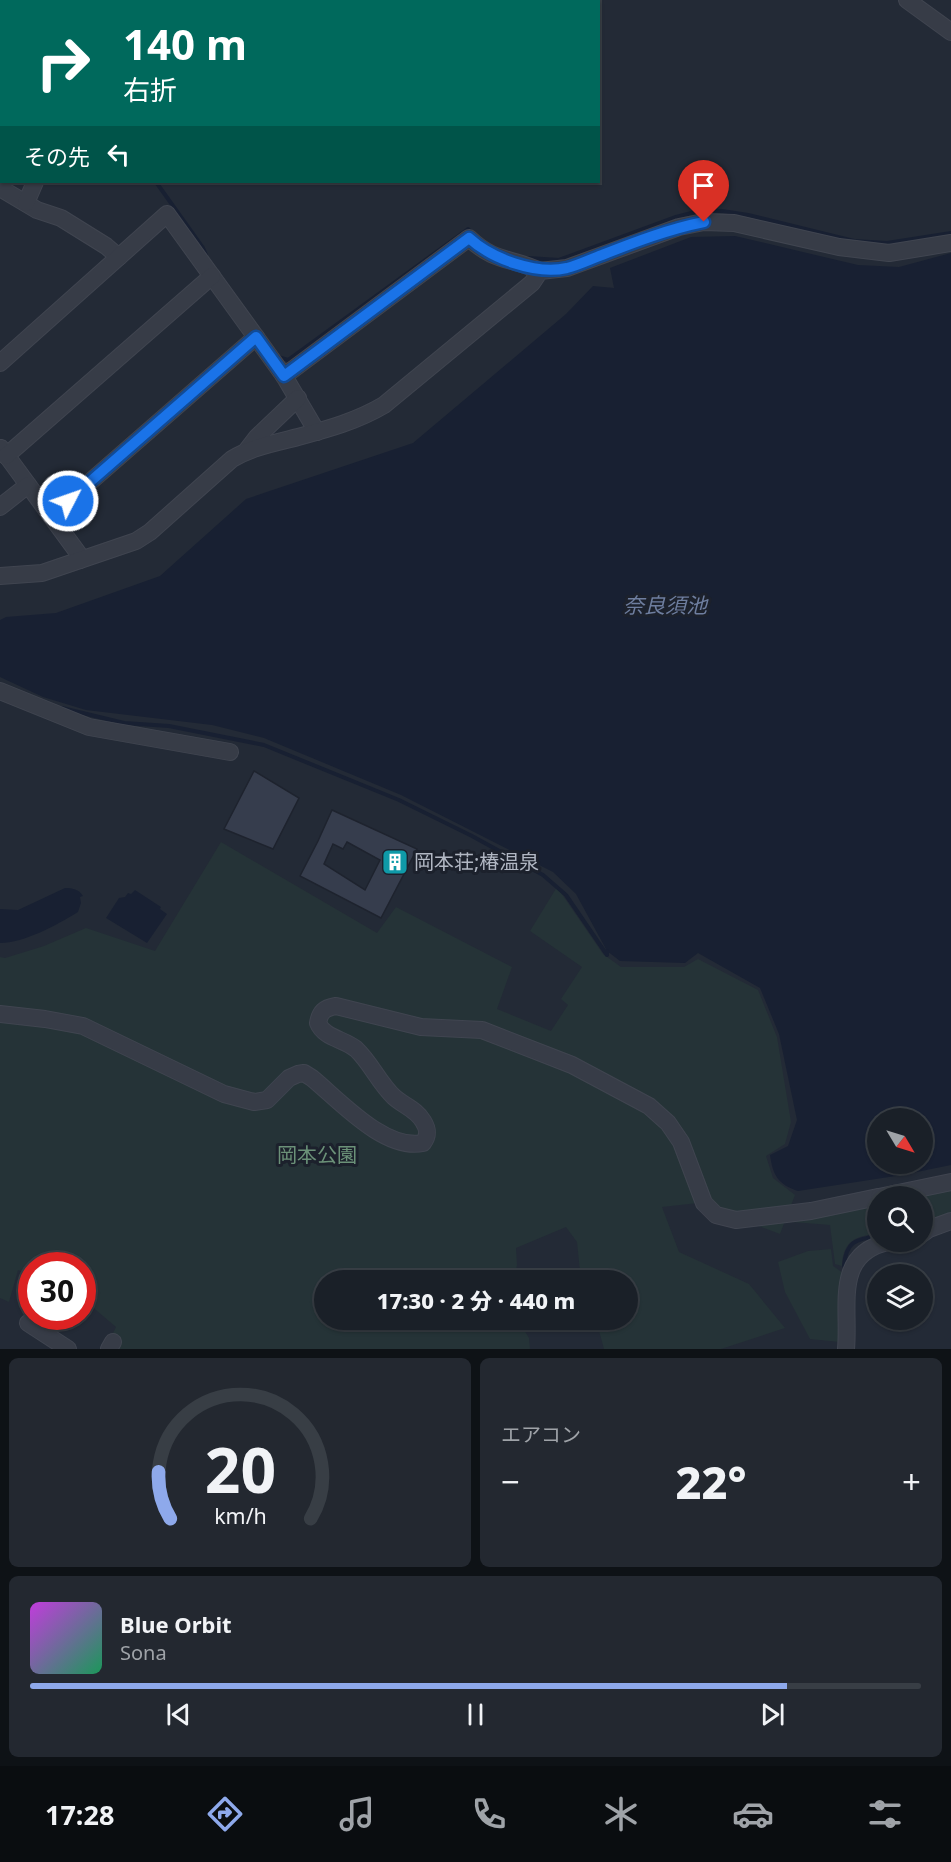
<!DOCTYPE html>
<html lang="ja">
<meta charset="utf-8">
<style>
body{margin:0;font-family:"Noto Sans","Noto Sans JP",sans-serif;background:#232830;color:#f1f3f6;height:100vh;display:flex;flex-direction:column;font-size:22px;white-space:nowrap}
*{box-sizing:border-box;margin:0}
p{font-size:20px;color:#9fa3a8}
.icon{flex:none;width:33px;height:33px;fill:none;stroke:currentColor;stroke-width:2;stroke-linecap:round;stroke-linejoin:round}
.map{position:relative;height:1349px;overflow:hidden}
.details{display:flex;flex-direction:column;gap:9px;padding:9px;background:#0e1216;flex:1}
.details>*{flex:none}
.hud{position:absolute;left:0px;top:0px;width:600px;height:183px;box-shadow:0 2px 4px #0004,0 0 0 2px #383e45;background:#00695c;color:#fff;overflow:hidden}
.needle{width:39px;rotate:128deg}
.fabs{position:absolute;left:867px;top:1108px;display:grid;gap:12px}
.fabs a{display:grid;place-items:center;width:66px;height:66px;border-radius:50%;background:#1a2028;box-shadow:0 2px 4px #0004,0 0 0 2px #383e45;font-size:30px}
.speed{position:absolute;left:18px;top:1252px;display:flex;gap:12px;font-size:30px;font-weight:700;text-align:center}
.speed>*{display:grid;place-content:center;width:78px;height:78px;border-radius:50%;background:#1a2028;box-shadow:0 2px 4px #0004,0 0 0 2px #383e45;line-height:1}
.speed .limit{border:9px solid #d22;background:#fff;color:#111}
.pin{position:absolute;display:grid;place-items:center;width:51px;height:51px;color:#fff;margin:-62px -26px;border-radius:50% 50% 50% 0;rotate:-45deg;box-shadow:0 0 6px #0007}
.pin .icon{rotate:45deg}
.me{position:absolute;width:66px;margin:-33px;rotate:49deg;stroke-linejoin:round;filter:drop-shadow(0 0 4px #0008)}
.turn{display:flex;align-items:center;gap:21px;height:126px;padding:0 24px;font-size:27px}
.turn .icon{width:78px;height:78px;stroke-width:2.5}
.turn b{display:block;font-size:42px;line-height:51px}
.then{display:flex;align-items:center;height:57px;padding:0 24px;background:#0003;gap:12px;font-size:22px}
.big{font-size:45px;font-weight:800;line-height:1.1}
.details .card{flex:1;display:flex;flex-direction:column;justify-content:center;gap:9px;min-width:0;padding:0 21px;border-radius:9px;background:#232830}
.details .dial{align-items:center;gap:0}
.dial svg{height:156px;overflow:visible;fill:none;stroke:#383e45;stroke-width:7;stroke-linecap:round;text-anchor:middle}
.dial text{fill:#f1f3f6;stroke:none}
.song{display:flex;align-items:center;gap:18px}
.cover{width:72px;height:72px;border-radius:9px;background:linear-gradient(135deg,hsl(290 70% 55%),hsl(150 70% 35%))}
.played{height:6px;border-radius:3px;background:linear-gradient(90deg,#8ea9eb 85%,#383e45 85%)}
.keys{display:flex;justify-content:space-around;direction:ltr}
.heat{display:flex;justify-content:space-between;align-items:center;font-size:33px;direction:ltr}
.details .tiles{flex:1;display:grid;gap:9px;grid-template-columns:1fr 1fr}
.card:last-child{grid-column:span 2}
.trip{position:absolute;left:314px;top:1270px;width:324px;height:60px;border-radius:30px;background:#1a2028;box-shadow:0 2px 4px #0004,0 0 0 2px #383e45;font-weight:800;line-height:60px;text-align:center}
.menu{display:flex;height:96px;justify-content:space-around;align-items:center;background:#0a0d10;color:#9fa3a8}
.menu .icon{width:42px;height:42px}
.menu .active{color:#8ea9eb}
.menu b{font-size:27px;color:#f1f3f6}
.map>svg:first-child{display:block}
</style>
<div class="map">
<svg width="951" height="1349" viewBox="0 0 951 1349">
<rect width="100%" height="100%" fill="#232a36"/>
<g fill="#253337">
<path d="M221,842L377,933L396,907L512,967L497,1009L551,1031L568,1005L561,999L582,967L530,931L557,887L603,954L621,967H684L698,959L758,990L777,1037L791,1122L785,1144L766,1156L773,1178L795,1195L780,1234L698,1203L662,1207L679,1252L749,1284L785,1328L721,1349H604L596,1320H627V1281H571L580,1271L577,1242L566,1227L516,1248L517,1265L514,1281H324V1320H518L529,1338L530,1349H105L116,1327L83,1299L82,1266H32L31,1275L18,1270L9,1302L0,1298V957L5,958L44,946L86,928L155,951Z"/>
<path d="M951,1188V1215L923,1227L922,1197H904Z"/>
<path d="M877,1202V1234C855,1236 843,1241 842,1266L835,1264L830,1225L792,1222L838,1210Z"/>
<path d="M831,1249L833,1266L843,1273L840,1342L810,1339L785,1292L778,1262L808,1251Z"/>
</g>
<g fill="#182032" fill-rule="evenodd">
<path d="M0,0H242L243,1L2,2L1,70Z"/>
<path d="M735,236L858,265L899,267L951,253V1165L902,1175L798,1191C778,1184 773,1176 770,1155L788,1146L797,1120L779,1034L760,988L698,953L685,963L620,961L607,951L576,894L553,872L401,795L264,738L212,725L86,710L43,697L0,677V620L6,617L56,613L160,576L246,499L413,443L566,314L593,286L614,288L610,268L691,237ZM878,1119H922V1164H878Z"/>
<path d="M65,888C72,888 79,889 83,896L80,897L81,903L78,912C57,925 24,943 0,943V909L18,910Z"/>
<path d="M135,890L161,907L160,909L167,914L147,943L106,918L119,898L125,897L128,893L131,894Z"/>
</g>
<g fill="none" stroke-linecap="round" stroke-linejoin="round">
<g stroke="#182032" stroke-width="4">
<path d="M156,182L203,248L206,255"/>
<path d="M528,258L559,260L676,217L703,210L722,211L748,215L854,241L887,243L951,233"/>
<path d="M278,357L288,360L468,229L471,232"/>
<path d="M62,708L124,723L169,726L264,745L399,800L472,836L543,875L566,895L607,955V951"/>
<path d="M844,1266C846,1242 855,1239 878,1236"/>
</g>
</g>
<g fill="#363d4d" stroke="#1e232e" stroke-width="1.5" fill-rule="evenodd">
<path d="M254,771L299,798L273,849L224,829Z"/>
<path d="M332,810L417,849L381,918L300,876L318,841ZM347,842L380,860L365,890L324,864L333,844L343,849Z"/>
</g>
<g fill="none" stroke-linecap="round" stroke-linejoin="round">
<defs>
<g id="minor">
<path d="M250,0V2"/>
<path d="M907,0L951,32"/>
<path d="M0,74L2,75"/>
<path d="M0,108L2,105"/>
<path d="M0,188L37,210L61,218L106,246L119,257"/>
<path d="M26,203L35,182"/>
<path d="M0,363L167,214L284,376L317,432"/>
<path d="M284,376L469,238C495,263 511,257 540,271"/>
<path d="M1,448L78,553L80,560"/>
<path d="M247,450L257,437L298,398"/>
<path d="M6,456L212,276"/>
<path d="M0,507L28,485"/>
<path d="M51,516L256,337"/>
<path d="M0,576L42,573L136,541L150,532L232,459C252,447 275,443 298,437C328,429 357,421 384,405L532,283L540,271L567,268L679,227L704,222L734,223L839,247L889,253L951,243"/>
<path d="M0,691L89,727L230,752"/>
<path d="M0,1014L45,1019L83,1026L224,1094L254,1102L267,1100L289,1078L298,1074L304,1073L312,1078C341,1102 385,1151 423,1143C429,1135 428,1129 423,1121C416,1109 404,1106 394,1097C379,1083 371,1063 356,1049C344,1039 324,1038 318,1023C320,1012 324,1008 336,1006L421,1027L482,1030L572,1065L649,1106L668,1123L681,1142L704,1203L716,1215L736,1220L811,1211L878,1197"/>
<path d="M879,1197L951,1182"/>
<path d="M922,1234L929,1229L951,1221"/>
<path d="M28,1323L68,1349"/>
<path d="M109,1349L113,1342"/>
<path d="M846,1349C850,1307 833,1254 888,1242"/>
</g>
</defs>
<use href="#minor" stroke="#404550" stroke-width="18"/>
<use href="#minor" stroke="#373c47" stroke-width="16"/>
</g>
<g fill="none" stroke-linecap="round" stroke-linejoin="round">
<defs>
<path id="route" d="M68,501L256,337L284,376L469,238C492,259 536,275 567,268C579,265 591,259 602,255C635,242 669,229 704,222"/>
</defs>
<use href="#route" stroke="#114b97" stroke-width="15"/>
<use href="#route" stroke="#1a73e8" stroke-width="10"/>
</g>
<defs>
<symbol id="building-square" viewBox="-11 -11 22 22"><rect x="-9" y="-9" width="18" height="18" rx="4" fill="#0f9aa8" stroke="#1c212c"/><path d="M-4-6H4V6H1V3H-1V6H-4ZM-2.5-4.3h1.7v1.8h-1.7ZM.8-4.3h1.7v1.8H.8ZM-2.5-1h1.7V.8h-1.7ZM.8-1h1.7V.8H.8Z" fill="#fff"/></symbol>
</defs>
<g fill-rule="evenodd">
<use href="#building-square" x="380" y="847" width="30" height="30"/>
</g>
<g text-anchor="middle" stroke-width="6" stroke-linejoin="round" paint-order="stroke">
<g font-size="20" fill="#b1b7c3" stroke="#1c212c" text-anchor="start">
<text x="414" y="869">岡本荘;椿温泉</text>
</g>
<g font-size="20" fill="#6b9178" stroke="#1c212c">
<text x="317" y="1162">岡本公園</text>
</g>
<g font-size="21" font-style="italic" fill="#6e7e9f" stroke="#1c212c">
<text x="665" y="613">奈良須池</text>
</g>
</g>
</svg>
<div class="fabs">
<a><svg class="needle" viewBox="-14 -14 28 28"><path d="M0-13l5 13h-10z" fill="#e53935"/><path d="M0 13l5-13h-10z" fill="#9fa3a8"/></svg></a>
<a><svg class="icon" aria-label="search" viewBox="0 0 24 24"><circle cx="10" cy="10" r="6"/><path d="M15 15l6 6"/></svg></a>
<a><svg class="icon" aria-label="layers" viewBox="0 0 24 24"><path d="M12 4l9 5-9 5-9-5zM3 14l9 5 9-5"/></svg></a>
</div>
<div class="speed"><div class="limit">30</div></div>
<div class="pin" style="left:704px;top:222px;background:#d93025"><svg class="icon" aria-label="arrive" viewBox="0 0 24 24"><path d="M6 21V4h12l-3 4 3 4H6"/></svg></div>
<svg class="me" style="left:68px;top:501px" viewBox="-20 -20 40 40"><circle r="17" fill="#1a73e8" stroke="#fff" stroke-width="3"/><path d="M0-11L8 9 0 5-8 9z" fill="#fff"/></svg>
<div class="trip">17:30 · 2 分 · 440 m</div>
<div class="hud">
<div class="turn"><svg class="icon" aria-label="right" viewBox="0 0 24 24"><path d="M7 20v-9h11M14 6l5 5-5 5"/></svg><div><b>140 m</b>右折</div></div>
<div class="then">その先<svg class="icon" aria-label="left" viewBox="0 0 24 24"><path d="M17 20v-9H6M10 6l-5 5 5 5"/></svg></div>
</div>
</div>
<section class="details">
<div class="tiles">
<div class="card dial"><svg viewBox="0 0 100 80">
<path d="M14 69A42 42 0 1 1 86 69"/>
<path d="M14 69A42 42 0 0 1 8 45" stroke="#8ea9eb"/>
<text x="50" y="56" font-size="32" font-weight="700">20</text>
<text x="50" y="72" font-size="11">km/h</text>
</svg></div>
<div class="card"><p>エアコン</p>
<div class="heat"><a>−</a><b class="big">22°</b><a>+</a></div>
</div>
<div class="card">
<div class="song"><i class="cover"></i><div><b>Blue Orbit</b><p>Sona</p></div></div>
<div class="played"></div>
<div class="keys"><svg class="icon" aria-label="previous" viewBox="0 0 24 24"><path d="M18 5L8 12l10 7zM5 5v14"/></svg><svg class="icon" aria-label="pause" viewBox="0 0 24 24"><path d="M8 5v14M16 5v14"/></svg><svg class="icon" aria-label="next" viewBox="0 0 24 24"><path d="M6 5l10 7-10 7zM19 5v14"/></svg></div>
</div>
</div>
</section>
<nav class="menu">
<b>17:28</b>
<svg class="icon active" aria-label="directions" viewBox="0 0 24 24"><path d="M12 3l9 9-9 9-9-9zM9 14v-3h6M13 9l2 2-2 2"/></svg>
<svg class="icon" aria-label="music" viewBox="0 0 24 24"><path d="M9 18V5l10-2v13"/><circle cx="6" cy="18" r="3"/><circle cx="16" cy="16" r="3"/></svg>
<svg class="icon" aria-label="phone" viewBox="0 0 24 24"><path d="M5 4h4l2 5-3 2q2 4 5 5l2-3 5 2v4C11 20 4 13 5 4z"/></svg>
<svg class="icon" aria-label="climate" viewBox="0 0 24 24"><path d="M12 3v18M4 7l16 10M4 17L20 7"/></svg>
<svg class="icon" aria-label="car" viewBox="0 0 24 24"><path d="M5 17H2v-5l4-1 3-4h7l3 4 3 1v5h-3M9 17h6M6 11h13"/><circle cx="7" cy="17" r="2"/><circle cx="17" cy="17" r="2"/></svg>
<svg class="icon" aria-label="filters" viewBox="0 0 24 24"><path d="M4 7h16M4 17h16"/><circle cx="9" cy="7" r="2"/><circle cx="15" cy="17" r="2"/></svg>
</nav>
